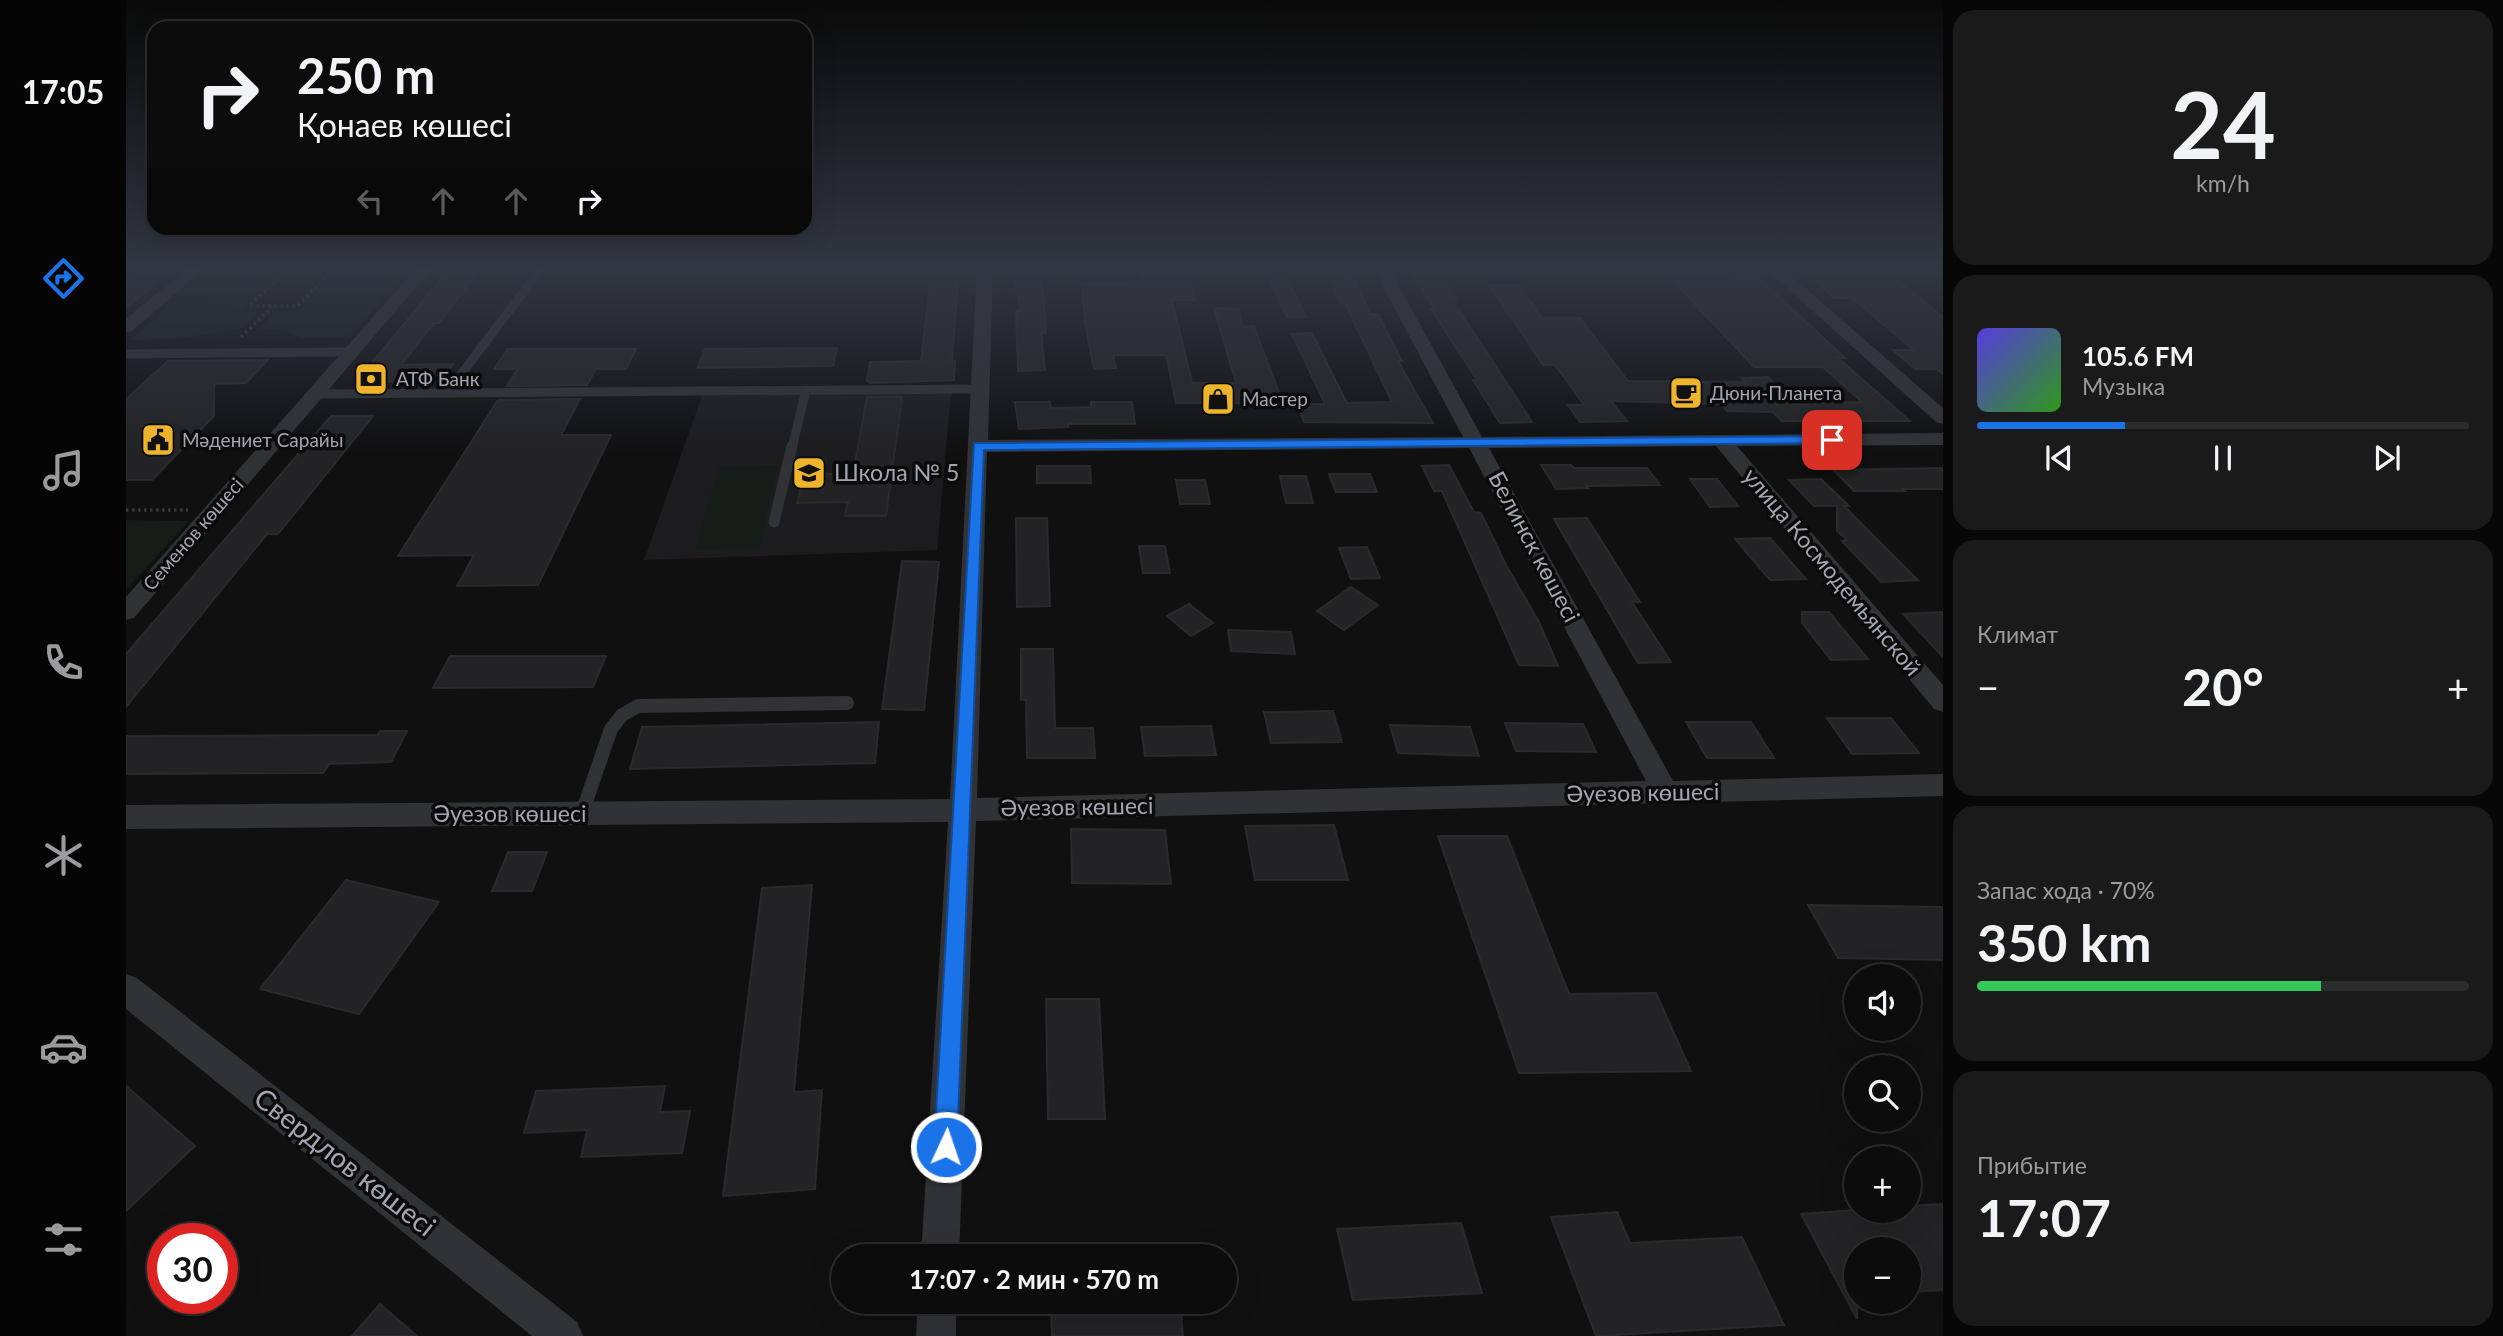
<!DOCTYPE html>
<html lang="ru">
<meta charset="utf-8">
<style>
body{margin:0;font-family:Lato,sans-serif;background:#1a1a1b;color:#f1f3f6;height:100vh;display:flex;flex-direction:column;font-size:26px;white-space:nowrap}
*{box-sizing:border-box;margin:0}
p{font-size:23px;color:#9a9b9d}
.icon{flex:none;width:38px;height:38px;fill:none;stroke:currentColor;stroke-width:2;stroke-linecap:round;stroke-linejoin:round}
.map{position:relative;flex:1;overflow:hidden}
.drawer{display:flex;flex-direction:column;gap:10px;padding:10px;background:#070707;width:560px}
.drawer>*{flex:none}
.hud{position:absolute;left:21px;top:21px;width:665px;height:214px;border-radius:21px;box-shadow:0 7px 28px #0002,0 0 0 2px #2c2c2e;background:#0c0c0d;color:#f1f3f6;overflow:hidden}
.controls{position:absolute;left:1718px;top:964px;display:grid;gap:14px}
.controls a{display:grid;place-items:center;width:77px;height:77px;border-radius:50%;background:#0c0c0d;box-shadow:0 7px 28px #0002,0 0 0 2px #2c2c2e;font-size:35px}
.speed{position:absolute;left:21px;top:1223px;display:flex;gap:14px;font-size:35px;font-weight:700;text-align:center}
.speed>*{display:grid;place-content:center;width:91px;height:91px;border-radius:50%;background:#0c0c0d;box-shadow:0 7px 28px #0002,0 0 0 2px #2c2c2e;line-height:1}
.speed .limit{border:10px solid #d22;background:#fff;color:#111}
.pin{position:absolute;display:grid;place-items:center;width:60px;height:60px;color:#fff;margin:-30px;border-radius:14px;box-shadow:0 4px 10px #0006}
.me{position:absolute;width:77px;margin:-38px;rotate:3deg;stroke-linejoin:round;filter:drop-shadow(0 0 5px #0008)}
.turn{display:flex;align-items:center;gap:24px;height:147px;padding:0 35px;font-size:32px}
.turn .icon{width:91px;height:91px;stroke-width:2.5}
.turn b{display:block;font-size:49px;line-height:60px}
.lanes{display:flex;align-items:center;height:66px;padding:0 35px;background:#0003;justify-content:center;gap:35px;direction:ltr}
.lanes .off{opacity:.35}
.big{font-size:52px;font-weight:700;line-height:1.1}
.drawer .card{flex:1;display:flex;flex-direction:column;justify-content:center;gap:10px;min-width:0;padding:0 24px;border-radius:21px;background:#1a1a1b}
.drawer .dial{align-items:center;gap:0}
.dial b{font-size:91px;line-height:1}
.song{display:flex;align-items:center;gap:21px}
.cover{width:84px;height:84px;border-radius:10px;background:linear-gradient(135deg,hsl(250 70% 55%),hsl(110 70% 35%))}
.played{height:7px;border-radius:4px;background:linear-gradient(90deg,#1a73e8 30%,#2c2c2e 30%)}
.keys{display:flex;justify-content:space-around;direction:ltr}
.heat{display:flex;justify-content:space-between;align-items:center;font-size:38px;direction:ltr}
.charge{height:10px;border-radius:5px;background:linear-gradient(90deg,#34c759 70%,#2c2c2e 0)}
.trip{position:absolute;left:705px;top:1244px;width:406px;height:70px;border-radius:35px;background:#0c0c0d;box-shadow:0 7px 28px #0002,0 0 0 2px #2c2c2e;font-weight:700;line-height:70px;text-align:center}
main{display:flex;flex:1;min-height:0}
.tabs{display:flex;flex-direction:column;width:126px;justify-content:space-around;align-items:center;background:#050505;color:#9a9b9d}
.tabs .icon{width:49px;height:49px}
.tabs .selected{color:#1a73e8}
.tabs b{font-size:32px;color:#f1f3f6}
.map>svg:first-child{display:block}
</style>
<main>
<nav class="tabs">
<b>17:05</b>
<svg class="icon selected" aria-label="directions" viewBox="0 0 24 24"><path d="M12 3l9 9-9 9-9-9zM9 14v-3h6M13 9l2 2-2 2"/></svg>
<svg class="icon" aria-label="music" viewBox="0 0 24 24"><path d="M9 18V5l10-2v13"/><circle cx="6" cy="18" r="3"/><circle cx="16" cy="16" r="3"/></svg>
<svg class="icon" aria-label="phone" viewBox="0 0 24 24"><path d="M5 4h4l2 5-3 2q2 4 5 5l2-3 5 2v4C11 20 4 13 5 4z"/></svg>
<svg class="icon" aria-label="climate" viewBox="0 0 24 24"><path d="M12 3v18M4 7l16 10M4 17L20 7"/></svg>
<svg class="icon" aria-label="car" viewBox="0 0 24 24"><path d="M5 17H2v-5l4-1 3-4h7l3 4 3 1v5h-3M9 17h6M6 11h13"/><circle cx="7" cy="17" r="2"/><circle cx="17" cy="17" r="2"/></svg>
<svg class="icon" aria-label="filters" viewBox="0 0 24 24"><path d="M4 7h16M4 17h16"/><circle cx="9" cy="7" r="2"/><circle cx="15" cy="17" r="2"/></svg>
</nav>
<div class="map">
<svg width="1817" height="1336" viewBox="0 0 1817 1336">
<rect width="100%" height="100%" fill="#101011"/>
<path fill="#1c1c1e" d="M825,393L811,550L518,560L576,396Z"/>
<g fill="#161c17">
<path d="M286,267L264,292H191L215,268Z"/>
<path d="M88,268H159L133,292L60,293Z"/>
<path d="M258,298L223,338H175L158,331L133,328L149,312H171L183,299Z"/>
<path d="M126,299L112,312H133L117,328L52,339L4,340L51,300Z"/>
<path d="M652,466L633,548L569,549L593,467Z"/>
<path d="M0,520L63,521L0,590Z"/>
</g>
<g fill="#232325" stroke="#2a2a2d" stroke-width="2">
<path d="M21,266H51L0,308V283Z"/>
<path d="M326,266H357L313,323H308L275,365L327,364L314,381L230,382Z"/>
<path d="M806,266H833L826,361H829L828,380L744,383L741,381L744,362L795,361Z"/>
<path d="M891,266H912L917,291L920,333H915L919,370L892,371L890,311H895L889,283Z"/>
<path d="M1014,266H1039L1043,282H1064L1069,300H1046L1066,383H1110L1088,308L1113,309L1116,327L1128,326L1157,403H1050L1040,355H987L990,368L968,369L959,323L956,284L1017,282Z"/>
<path d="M1199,266H1218L1225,280H1229L1244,314H1252L1276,361H1272L1307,423L1178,422L1172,404H1199L1166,334L1186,333L1221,403L1266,402L1219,303H1214Z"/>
<path d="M1279,266H1306L1331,299H1326L1406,422L1374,423L1347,380H1351L1305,309H1309Z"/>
<path d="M1632,277L1719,358H1712L1784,421H1656L1647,412L1601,411L1595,404L1485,401L1501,421L1454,422L1442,405H1458L1429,365H1417L1363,285H1393L1416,318H1454L1502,381L1619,382L1615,378L1642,377L1668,404L1736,402L1697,367H1628L1547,281H1611L1607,278Z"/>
<path d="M1143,280H1162L1180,317H1161Z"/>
<path d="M1689,281H1772L1817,317V374L1811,369H1789L1767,350H1788L1726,298H1709Z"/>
<path d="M711,348L707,366L572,368L579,349Z"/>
<path d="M382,349H510L500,369H470L461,385L381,386L392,369H368Z"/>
<path d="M142,360L120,383L88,384V416L26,480H0V399L42,361Z"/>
<path d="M741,397H776L760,516H719L722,502L671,503L678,474H727Z"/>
<path d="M454,399L435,435H485L412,585L331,586L348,555L272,556L372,400Z"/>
<path d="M889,402H924L925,408L965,407V402H1006L1009,424H942V427L893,429Z"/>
<path d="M205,416H247L152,534H141L0,707V654Z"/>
<path d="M1323,465L1348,512L1355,513L1380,565L1413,622L1432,666L1393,665L1316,491H1308L1296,466Z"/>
<path d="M1415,465H1445L1448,468H1521L1534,485L1460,486L1462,488L1430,489Z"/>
<path d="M911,466H964L965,483H911Z"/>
<path d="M1817,468V489H1777L1779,491H1728L1707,470Z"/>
<path d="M1203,474H1244L1251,492H1210Z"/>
<path d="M1154,476H1180L1187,503H1160Z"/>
<path d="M1564,479H1591L1612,506L1584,507Z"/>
<path d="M1695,479L1723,506H1718L1792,580L1755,582L1716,541L1721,540L1711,531V506H1688L1663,480Z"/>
<path d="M1050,480H1079L1084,504H1054Z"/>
<path d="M890,518H921L924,606L891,607Z"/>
<path d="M1461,518L1514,602H1506L1545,662L1512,663L1428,519Z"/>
<path d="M1644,538L1680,579L1644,580L1609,539Z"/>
<path d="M1013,546H1039L1044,573H1017Z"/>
<path d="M1241,547L1254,578L1225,579L1213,548Z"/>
<path d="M776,561L813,562L798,710L756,709Z"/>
<path d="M1225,587L1252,605L1218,630L1191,611Z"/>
<path d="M1063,604L1087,623L1065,636L1041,616Z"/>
<path d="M1676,612H1703L1742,659L1705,660L1676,623Z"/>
<path d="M1817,612V657L1777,614Z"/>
<path d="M1102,630L1165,632L1169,654L1105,651Z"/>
<path d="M895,649H927L929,728H967L969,758H901L900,700H895Z"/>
<path d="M324,656H480L467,687L307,688Z"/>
<path d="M1207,711L1216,742L1145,743L1138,712Z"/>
<path d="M1701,718H1765L1793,753L1726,754Z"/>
<path d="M753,722L749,763L504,769L516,727Z"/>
<path d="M1560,722H1625L1648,758H1581Z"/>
<path d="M1379,723L1457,724L1470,752L1390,751Z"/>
<path d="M1264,725L1344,727L1353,756L1272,753Z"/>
<path d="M1085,726L1090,755L1019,756L1015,727Z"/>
<path d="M254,731H281L265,762L203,764L197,773L0,774V736L252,735Z"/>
<path d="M1208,825L1222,880H1129L1119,826Z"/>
<path d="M945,829L1039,830L1045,884L946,883Z"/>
<path d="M1312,836H1381L1443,994L1530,993L1565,1071L1393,1073Z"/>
<path d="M382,852H421L406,891H366Z"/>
<path d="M220,880L313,902L233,1014L134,989Z"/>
<path d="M686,885L668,1092L696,1090L689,1189L597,1196L636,888Z"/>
<path d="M1682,905L1817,907V960L1712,958Z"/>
<path d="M920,999H973L979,1119H922Z"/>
<path d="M0,1086L69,1146L0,1211Z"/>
<path d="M539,1086L534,1112L564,1111L556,1153L455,1157L461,1130L398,1133L410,1091Z"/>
<path d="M1817,1204V1290L1783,1292V1250H1731V1319L1675,1214L1731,1210L1783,1211V1206Z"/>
<path d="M1491,1212L1504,1243L1616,1237L1658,1325L1470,1336L1425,1217Z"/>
<path d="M1335,1223L1356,1293L1227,1300L1211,1229Z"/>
<path d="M925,1302H1054L1057,1336H926Z"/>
<path d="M254,1304L291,1336H226Z"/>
</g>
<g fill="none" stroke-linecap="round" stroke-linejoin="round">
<g stroke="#37393d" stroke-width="3.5" stroke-dasharray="2.5 3.5" stroke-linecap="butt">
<path d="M166,266L123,306H171L212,266"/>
<path d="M115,337L146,307"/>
<path d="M0,510H62"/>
</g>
<g stroke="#313236" stroke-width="9">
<path d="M0,354L224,352"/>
<path d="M321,393L417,266"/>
<path d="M188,394L854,389"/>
<path d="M666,448L680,390"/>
</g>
<path stroke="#313236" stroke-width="11" d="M648,522L666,446"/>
<path stroke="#313236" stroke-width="14" d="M456,813L485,729L496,715L512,706L721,703"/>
<g fill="#313236" fill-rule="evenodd">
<path d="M64,266H81L6,331L0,332V319Z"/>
<path d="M292,266H308L8,618L0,620V597Z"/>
<path d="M851,266H867L862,440L1337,437L1246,266H1262L1356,437L1817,433V445L1611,446L1817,685V712L1808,709L1590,446L1363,448L1547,781L1817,774V796L850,821L833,1256H795L822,822L0,829V805L824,799ZM1343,448L1520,781L851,798L861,452Z"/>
<path d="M1637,266H1654L1817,408V424L1810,422Z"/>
<path d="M0,974L11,978L451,1322L457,1336H406L0,1009Z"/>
<path d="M792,1302H830V1336H790Z"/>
</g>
</g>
<linearGradient id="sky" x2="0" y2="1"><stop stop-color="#090909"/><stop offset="0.59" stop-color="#313743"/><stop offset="1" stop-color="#313743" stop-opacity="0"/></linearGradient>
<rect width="1817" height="453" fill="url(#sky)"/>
<path fill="#1a73e8" stroke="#114b97" stroke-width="2" d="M1706,436L1711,437V443L858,450L831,1147L828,1155L820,1158L811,1155L808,1147L848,443Z"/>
<defs>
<symbol id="bank-square" viewBox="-11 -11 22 22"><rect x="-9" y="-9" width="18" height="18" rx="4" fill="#eeb42b" stroke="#0b0b0c"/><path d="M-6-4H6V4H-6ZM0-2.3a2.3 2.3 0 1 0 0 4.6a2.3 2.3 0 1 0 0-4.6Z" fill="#111"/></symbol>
<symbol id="cafe-square" viewBox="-11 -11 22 22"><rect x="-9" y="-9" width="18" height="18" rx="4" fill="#eeb42b" stroke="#0b0b0c"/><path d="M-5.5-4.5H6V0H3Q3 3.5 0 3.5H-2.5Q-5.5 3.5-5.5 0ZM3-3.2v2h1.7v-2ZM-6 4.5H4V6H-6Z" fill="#111"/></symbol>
<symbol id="shop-square" viewBox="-11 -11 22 22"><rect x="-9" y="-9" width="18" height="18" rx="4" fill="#eeb42b" stroke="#0b0b0c"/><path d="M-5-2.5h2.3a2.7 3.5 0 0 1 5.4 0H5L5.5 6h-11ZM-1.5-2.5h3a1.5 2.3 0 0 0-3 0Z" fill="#111"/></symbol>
<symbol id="civic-square" viewBox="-11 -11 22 22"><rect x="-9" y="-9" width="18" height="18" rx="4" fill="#eeb42b" stroke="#0b0b0c"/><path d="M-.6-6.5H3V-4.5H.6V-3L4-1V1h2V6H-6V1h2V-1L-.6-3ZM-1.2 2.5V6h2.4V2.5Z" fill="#111"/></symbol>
<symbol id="school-square" viewBox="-11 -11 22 22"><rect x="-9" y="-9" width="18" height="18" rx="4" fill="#eeb42b" stroke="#0b0b0c"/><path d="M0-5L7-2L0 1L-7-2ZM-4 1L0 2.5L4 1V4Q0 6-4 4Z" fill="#111"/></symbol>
</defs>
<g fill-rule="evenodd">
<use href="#bank-square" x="226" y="360" width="38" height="38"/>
<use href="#cafe-square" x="1541" y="374" width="38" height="38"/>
<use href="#shop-square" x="1073" y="380" width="38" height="38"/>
<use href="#civic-square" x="13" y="421" width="38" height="38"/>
<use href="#school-square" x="664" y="454" width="38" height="38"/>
</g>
<g text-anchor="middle" stroke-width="7" stroke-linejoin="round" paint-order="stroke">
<g font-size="19" fill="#a1a6b2" stroke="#0b0b0c" text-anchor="start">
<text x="270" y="386">АТФ Банк</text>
<text x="1584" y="400">Дюни-Планета</text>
<text x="1116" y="406">Мастер</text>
<text x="56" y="447">Мәдениет Сарайы</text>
</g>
<g font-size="19" fill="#a1a6b2" stroke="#0b0b0c">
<text transform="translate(67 534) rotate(-49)" y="7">Семенов көшесі</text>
</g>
<g font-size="23" fill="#a1a6b2" stroke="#0b0b0c" text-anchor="start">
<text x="708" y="481">Школа № 5</text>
</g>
<g font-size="23" fill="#a1a6b2" stroke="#0b0b0c">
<text transform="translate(1408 547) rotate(62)" y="8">Белинск көшесі</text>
<text transform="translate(1706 572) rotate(50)" y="8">улица Космодемьянской</text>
<text transform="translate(1517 793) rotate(-1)" y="8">Әуезов көшесі</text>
<text transform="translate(951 807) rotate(-1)" y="8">Әуезов көшесі</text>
<text x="384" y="822">Әуезов көшесі</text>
</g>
<g font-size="28" fill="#a1a6b2" stroke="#0b0b0c">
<text transform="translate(219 1162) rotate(38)" y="10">Свердлов көшесі</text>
</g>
</g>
</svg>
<div class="controls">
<a><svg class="icon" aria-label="sound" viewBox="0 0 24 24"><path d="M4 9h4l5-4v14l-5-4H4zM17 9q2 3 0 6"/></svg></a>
<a><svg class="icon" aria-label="search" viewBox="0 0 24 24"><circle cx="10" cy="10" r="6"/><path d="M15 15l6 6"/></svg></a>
<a>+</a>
<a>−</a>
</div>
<div class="speed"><div class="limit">30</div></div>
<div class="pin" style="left:1706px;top:440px;background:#d93025"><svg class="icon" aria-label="arrive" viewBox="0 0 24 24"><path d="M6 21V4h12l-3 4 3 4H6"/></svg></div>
<svg class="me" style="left:820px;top:1147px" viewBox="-20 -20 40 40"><circle r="17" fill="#1a73e8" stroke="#fff" stroke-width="3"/><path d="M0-11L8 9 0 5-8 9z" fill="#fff"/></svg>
<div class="trip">17:07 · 2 мин · 570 m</div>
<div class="hud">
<div class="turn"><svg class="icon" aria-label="right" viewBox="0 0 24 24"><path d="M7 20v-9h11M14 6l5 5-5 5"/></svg><div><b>250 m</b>Қонаев көшесі</div></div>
<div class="lanes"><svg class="icon off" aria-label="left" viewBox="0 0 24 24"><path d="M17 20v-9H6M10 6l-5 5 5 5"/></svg><svg class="icon off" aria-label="ahead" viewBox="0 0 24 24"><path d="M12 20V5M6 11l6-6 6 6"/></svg><svg class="icon off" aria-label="ahead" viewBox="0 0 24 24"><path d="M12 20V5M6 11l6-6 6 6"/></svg><svg class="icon" aria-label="right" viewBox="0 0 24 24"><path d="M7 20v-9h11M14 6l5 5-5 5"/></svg></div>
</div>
</div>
<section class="drawer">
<div class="card dial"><b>24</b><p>km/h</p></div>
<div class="card">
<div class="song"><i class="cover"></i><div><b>105.6 FM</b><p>Музыка</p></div></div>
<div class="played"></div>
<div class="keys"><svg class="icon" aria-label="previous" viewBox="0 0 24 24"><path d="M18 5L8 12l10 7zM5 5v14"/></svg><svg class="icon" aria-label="pause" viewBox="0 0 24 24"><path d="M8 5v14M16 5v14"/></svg><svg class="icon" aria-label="next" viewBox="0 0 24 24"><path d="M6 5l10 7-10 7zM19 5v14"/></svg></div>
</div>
<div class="card"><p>Климат</p>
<div class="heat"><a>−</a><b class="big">20°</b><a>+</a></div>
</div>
<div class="card"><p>Запас хода · 70%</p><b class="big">350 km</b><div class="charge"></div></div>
<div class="card"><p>Прибытие</p><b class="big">17:07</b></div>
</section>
</main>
